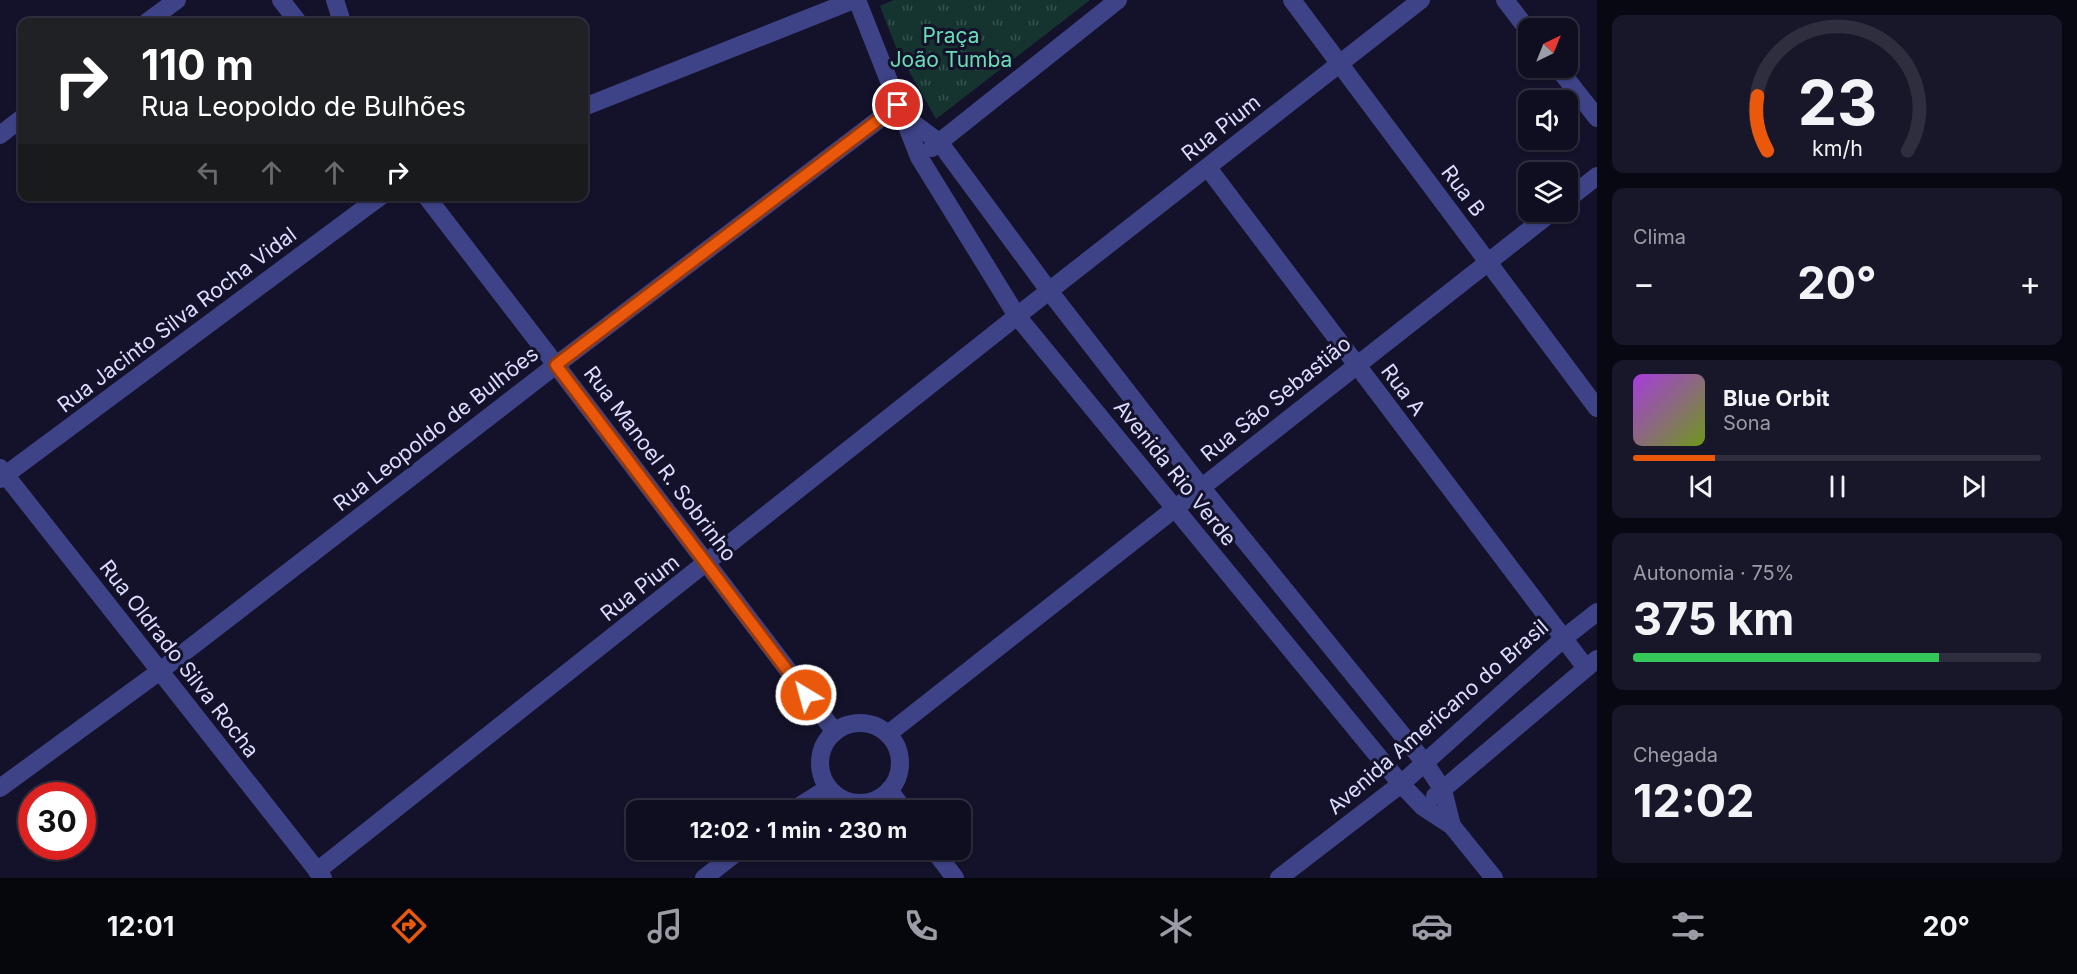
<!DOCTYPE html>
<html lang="pt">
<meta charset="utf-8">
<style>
body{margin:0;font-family:Inter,sans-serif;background:#181729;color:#f1f3f6;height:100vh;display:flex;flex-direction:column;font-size:22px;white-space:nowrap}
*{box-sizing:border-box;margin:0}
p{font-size:20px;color:#9b9ca5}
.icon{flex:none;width:33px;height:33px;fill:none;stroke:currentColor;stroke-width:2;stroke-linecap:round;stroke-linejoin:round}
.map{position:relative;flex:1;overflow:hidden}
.details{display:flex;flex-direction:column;gap:15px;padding:15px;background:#080812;width:480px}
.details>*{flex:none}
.top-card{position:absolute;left:18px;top:18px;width:570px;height:183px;border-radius:12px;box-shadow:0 2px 4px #0004,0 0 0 2px #2f2e3e;background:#202124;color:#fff;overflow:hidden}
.needle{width:39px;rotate:43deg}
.buttons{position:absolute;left:1518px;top:18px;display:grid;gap:12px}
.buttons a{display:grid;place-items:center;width:60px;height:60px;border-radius:12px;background:#0f0e20;box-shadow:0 2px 4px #0004,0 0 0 2px #2f2e3e;font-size:30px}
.speed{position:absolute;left:18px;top:782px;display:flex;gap:12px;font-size:30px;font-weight:700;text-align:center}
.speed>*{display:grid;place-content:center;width:78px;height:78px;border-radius:50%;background:#0f0e20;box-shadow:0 2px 4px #0004,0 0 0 2px #2f2e3e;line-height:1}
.speed .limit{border:9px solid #d22;background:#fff;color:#111}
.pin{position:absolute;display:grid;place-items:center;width:51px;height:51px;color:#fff;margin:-26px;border:3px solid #fff;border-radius:50%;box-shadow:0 2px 6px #0007}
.me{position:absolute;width:66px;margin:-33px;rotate:323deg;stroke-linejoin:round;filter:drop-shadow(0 0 4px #0008)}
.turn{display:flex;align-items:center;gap:21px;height:126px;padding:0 24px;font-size:27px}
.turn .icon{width:78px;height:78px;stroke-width:2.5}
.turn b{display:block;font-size:42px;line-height:51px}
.lanes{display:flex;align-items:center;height:57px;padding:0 24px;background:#0003;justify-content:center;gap:30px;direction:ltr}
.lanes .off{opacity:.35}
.big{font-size:45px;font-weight:700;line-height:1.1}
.details .widget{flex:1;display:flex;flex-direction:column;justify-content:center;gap:9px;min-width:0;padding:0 21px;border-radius:12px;background:#181729}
.details .dial{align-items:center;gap:0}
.dial svg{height:156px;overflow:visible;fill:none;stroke:#2f2e3e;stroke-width:7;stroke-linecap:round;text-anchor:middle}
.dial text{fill:#f1f3f6;stroke:none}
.song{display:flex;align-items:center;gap:18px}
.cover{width:72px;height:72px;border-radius:9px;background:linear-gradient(135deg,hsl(280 70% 55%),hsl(80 70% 35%))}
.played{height:6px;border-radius:3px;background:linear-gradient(90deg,#ea580c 20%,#2f2e3e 20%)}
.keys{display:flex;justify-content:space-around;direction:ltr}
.heat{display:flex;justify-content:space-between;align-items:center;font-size:33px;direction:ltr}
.charge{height:9px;border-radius:4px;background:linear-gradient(90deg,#34c759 75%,#2f2e3e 0)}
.trip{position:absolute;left:626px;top:800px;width:345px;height:60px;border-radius:12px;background:#0f0e20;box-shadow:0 2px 4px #0004,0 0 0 2px #2f2e3e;font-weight:700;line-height:60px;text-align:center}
.tab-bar{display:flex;height:96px;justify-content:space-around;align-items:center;background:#06060d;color:#9b9ca5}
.tab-bar .icon{width:42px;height:42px}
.tab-bar .on{color:#ea580c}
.tab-bar b{font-size:27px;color:#f1f3f6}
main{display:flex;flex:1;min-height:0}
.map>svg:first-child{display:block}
</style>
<main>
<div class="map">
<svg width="1597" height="878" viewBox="0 0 1597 878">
<defs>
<pattern id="grass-tufts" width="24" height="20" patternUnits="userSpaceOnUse" patternTransform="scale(1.5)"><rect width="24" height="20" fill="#153430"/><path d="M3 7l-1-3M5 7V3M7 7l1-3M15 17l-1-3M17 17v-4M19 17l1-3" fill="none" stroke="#36514f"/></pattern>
</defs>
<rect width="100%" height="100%" fill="#14122a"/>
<path fill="url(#grass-tufts)" d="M894,0H1090L936,119L897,50L880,6Z"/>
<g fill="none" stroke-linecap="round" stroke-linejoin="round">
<g stroke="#3e4387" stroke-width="18">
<path d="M281,0L298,22"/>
<path d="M335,0L342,22"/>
<path d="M857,0L919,157L1017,316L1401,784L1423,807L1452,826L1494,878"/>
<path d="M1292,0L1597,408"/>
<path d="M1505,0L1528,30"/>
<path d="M147,22L177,0"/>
<path d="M1558,68L1597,118"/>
<path d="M584,107L854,0"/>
<path d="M905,117L940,143L1050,292L1202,488L1425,763L1443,790L1452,826"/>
<path d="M0,135L22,118"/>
<path d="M932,148L1118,0"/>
<path d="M1208,168L1586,668"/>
<path d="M426,196L556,365L835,732"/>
<path d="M1568,199L1597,176"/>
<path d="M0,468L323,878"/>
<path d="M0,479L381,196"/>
<circle cx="860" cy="763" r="40"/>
<path d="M888,734L1552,212"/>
<path d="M0,788L160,671L556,365L898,105"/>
<path d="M889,790L904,810"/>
<path d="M1435,796L1597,659"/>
<path d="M793,810L828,788"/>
<path d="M933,849L955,878"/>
<path d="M317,871L1017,316L1421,0"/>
<path d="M704,878L741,849"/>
<path d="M1279,878L1401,784L1564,638L1597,612"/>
</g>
</g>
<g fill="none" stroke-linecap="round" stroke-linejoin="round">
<defs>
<path id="route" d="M806,695L556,365L898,105"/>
</defs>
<use href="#route" stroke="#983908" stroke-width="15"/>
<use href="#route" stroke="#ea580c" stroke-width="10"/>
</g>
<g text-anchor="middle" stroke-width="6" stroke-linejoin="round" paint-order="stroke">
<g font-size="21" fill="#68ddb5" stroke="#14122a">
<text x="951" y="43">Praça<tspan x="951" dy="24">João Tumba</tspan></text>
</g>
<g font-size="21" fill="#dcdcfe" stroke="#14122a">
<text transform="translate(1221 128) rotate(-38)" y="7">Rua Pium</text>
<text transform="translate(1463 191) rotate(53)" y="7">Rua B</text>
<text transform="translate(177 320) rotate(-37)" y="7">Rua Jacinto Silva Rocha Vidal</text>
<text transform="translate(1403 390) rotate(53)" y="7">Rua A</text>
<text transform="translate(1276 399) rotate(-39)" y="7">Rua São Sebastião</text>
<text transform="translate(436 429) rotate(-38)" y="7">Rua Leopoldo de Bulhões</text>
<text transform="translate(660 464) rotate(53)" y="7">Rua Manoel R. Sobrinho</text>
<text transform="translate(1175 473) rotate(51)" y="7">Avenida Rio Verde</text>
<text transform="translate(640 588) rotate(-38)" y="7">Rua Pium</text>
<text transform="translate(179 659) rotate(52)" y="7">Rua Oldrado Silva Rocha</text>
<text transform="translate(1438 717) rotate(-41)" y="7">Avenida Americano do Brasil</text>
</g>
</g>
</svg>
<div class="buttons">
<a><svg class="needle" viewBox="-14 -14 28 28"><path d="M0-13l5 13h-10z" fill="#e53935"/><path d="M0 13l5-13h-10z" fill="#9b9ca5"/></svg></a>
<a><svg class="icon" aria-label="sound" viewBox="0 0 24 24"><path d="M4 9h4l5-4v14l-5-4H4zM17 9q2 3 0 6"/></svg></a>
<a><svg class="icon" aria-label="layers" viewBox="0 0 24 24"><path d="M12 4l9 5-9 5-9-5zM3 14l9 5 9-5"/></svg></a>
</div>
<div class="speed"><div class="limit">30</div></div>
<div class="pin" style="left:898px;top:105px;background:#d93025"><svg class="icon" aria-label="arrive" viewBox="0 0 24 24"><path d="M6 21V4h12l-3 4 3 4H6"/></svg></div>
<svg class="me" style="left:806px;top:695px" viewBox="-20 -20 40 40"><circle r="17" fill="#ea580c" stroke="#fff" stroke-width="3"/><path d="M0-11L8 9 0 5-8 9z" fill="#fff"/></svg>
<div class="trip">12:02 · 1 min · 230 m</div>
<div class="top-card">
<div class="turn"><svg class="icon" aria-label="right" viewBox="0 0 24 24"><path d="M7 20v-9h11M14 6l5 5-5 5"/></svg><div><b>110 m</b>Rua Leopoldo de Bulhões</div></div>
<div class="lanes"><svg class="icon off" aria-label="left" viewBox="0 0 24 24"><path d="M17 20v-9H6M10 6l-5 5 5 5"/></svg><svg class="icon off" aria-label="ahead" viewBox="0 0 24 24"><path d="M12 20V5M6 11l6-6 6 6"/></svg><svg class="icon off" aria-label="ahead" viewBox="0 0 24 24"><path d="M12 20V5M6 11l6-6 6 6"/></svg><svg class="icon" aria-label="right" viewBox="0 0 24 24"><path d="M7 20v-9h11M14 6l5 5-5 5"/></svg></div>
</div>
</div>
<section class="details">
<div class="widget dial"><svg viewBox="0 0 100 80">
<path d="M14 69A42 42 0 1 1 86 69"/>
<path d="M14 69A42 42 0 0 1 9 41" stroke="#ea580c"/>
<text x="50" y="56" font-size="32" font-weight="700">23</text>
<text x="50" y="72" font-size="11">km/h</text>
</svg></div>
<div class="widget"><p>Clima</p>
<div class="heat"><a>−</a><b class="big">20°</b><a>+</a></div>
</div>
<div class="widget">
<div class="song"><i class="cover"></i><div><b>Blue Orbit</b><p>Sona</p></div></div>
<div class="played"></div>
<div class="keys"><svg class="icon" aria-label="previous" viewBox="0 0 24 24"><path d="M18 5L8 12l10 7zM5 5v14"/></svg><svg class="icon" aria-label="pause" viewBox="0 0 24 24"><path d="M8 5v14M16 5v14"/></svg><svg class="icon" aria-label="next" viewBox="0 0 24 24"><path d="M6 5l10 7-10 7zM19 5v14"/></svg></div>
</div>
<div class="widget"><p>Autonomia · 75%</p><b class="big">375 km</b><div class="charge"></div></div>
<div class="widget"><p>Chegada</p><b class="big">12:02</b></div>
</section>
</main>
<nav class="tab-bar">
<b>12:01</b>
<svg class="icon on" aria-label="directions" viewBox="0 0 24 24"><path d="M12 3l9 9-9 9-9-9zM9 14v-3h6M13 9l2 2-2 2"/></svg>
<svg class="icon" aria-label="music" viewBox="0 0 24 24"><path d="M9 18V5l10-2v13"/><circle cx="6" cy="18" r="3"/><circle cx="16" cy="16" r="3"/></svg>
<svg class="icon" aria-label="phone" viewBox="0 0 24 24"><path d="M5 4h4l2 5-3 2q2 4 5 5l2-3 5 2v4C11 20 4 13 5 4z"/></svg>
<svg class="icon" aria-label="climate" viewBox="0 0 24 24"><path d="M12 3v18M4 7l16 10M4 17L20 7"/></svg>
<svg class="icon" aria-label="car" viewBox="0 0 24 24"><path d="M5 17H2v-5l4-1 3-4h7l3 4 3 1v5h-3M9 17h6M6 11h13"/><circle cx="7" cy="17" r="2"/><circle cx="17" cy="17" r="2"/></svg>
<svg class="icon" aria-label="filters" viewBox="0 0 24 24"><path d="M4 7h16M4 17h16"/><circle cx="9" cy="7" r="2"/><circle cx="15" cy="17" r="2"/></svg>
<b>20°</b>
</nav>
